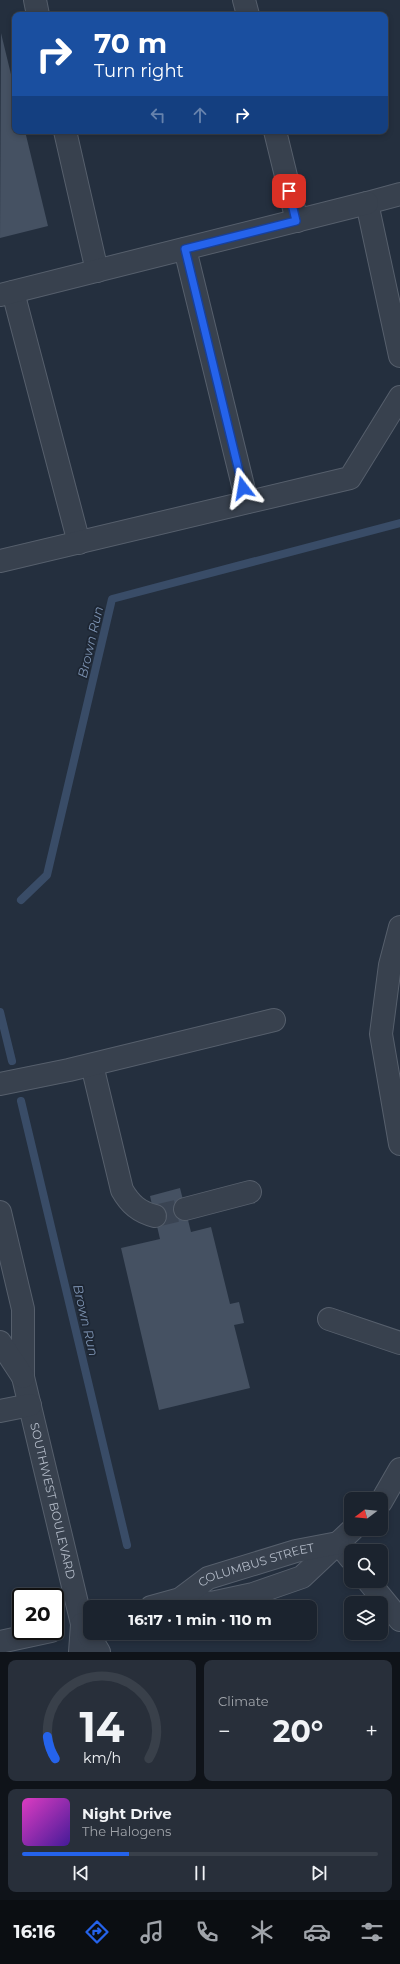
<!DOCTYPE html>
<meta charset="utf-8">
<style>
body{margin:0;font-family:Montserrat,sans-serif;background:#282f3a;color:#f1f3f6;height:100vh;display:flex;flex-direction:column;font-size:15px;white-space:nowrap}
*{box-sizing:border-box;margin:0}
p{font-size:13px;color:#a0a4aa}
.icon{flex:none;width:22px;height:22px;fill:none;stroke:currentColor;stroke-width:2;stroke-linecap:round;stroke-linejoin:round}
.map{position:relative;height:1652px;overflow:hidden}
.sheet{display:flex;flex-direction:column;gap:8px;padding:8px;background:#0f1319;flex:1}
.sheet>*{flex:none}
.hud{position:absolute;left:12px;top:12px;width:376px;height:122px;border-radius:8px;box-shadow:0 2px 6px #0003,0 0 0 1px #39404a;background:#1a4fa0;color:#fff;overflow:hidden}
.needle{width:26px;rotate:254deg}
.buttons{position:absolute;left:344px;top:1492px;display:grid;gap:8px}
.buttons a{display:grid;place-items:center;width:44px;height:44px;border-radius:8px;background:#1b232e;box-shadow:0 2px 6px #0003,0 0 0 1px #39404a;font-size:20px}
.speed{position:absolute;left:12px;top:1588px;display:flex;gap:8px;font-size:20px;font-weight:700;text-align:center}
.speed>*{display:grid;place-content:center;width:52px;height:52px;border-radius:50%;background:#1b232e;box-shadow:0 2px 6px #0003,0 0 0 1px #39404a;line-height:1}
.speed .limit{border:2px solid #111;border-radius:6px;background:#fff;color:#111}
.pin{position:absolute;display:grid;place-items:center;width:34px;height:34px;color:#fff;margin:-17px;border-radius:8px;box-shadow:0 2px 6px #0006}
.me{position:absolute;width:44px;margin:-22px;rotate:346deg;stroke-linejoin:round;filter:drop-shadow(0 0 3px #0008)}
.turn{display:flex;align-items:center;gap:14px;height:84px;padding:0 16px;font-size:18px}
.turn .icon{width:52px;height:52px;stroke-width:2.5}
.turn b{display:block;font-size:28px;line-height:34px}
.lanes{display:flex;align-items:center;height:38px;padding:0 16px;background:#0003;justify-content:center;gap:20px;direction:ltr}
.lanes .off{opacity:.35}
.big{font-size:30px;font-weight:700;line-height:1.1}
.sheet .card{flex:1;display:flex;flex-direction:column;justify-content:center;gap:6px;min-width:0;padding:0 14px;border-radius:8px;background:#282f3a}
.sheet .dial{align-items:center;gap:0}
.dial svg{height:104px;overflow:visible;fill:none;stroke:#39404a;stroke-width:7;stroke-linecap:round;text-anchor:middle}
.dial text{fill:#f1f3f6;stroke:none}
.song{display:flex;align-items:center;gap:12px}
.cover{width:48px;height:48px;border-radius:6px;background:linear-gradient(135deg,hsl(310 70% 55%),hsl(260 70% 35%))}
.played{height:4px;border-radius:2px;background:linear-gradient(90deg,#2563eb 30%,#39404a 30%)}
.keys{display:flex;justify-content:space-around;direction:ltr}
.heat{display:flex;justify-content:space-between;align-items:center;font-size:22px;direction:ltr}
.sheet .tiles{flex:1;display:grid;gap:8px;grid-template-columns:1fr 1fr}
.card:last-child{grid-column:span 2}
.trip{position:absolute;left:83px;top:1600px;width:234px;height:40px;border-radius:8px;background:#1b232e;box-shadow:0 2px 6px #0003,0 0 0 1px #39404a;font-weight:700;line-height:40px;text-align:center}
.tab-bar{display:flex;height:64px;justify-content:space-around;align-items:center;background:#0b0e12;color:#a0a4aa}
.tab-bar .icon{width:28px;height:28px}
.tab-bar .active{color:#2563eb}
.tab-bar b{font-size:18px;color:#f1f3f6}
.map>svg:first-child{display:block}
</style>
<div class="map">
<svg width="400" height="1652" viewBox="0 0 400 1652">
<rect width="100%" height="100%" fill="#242f3e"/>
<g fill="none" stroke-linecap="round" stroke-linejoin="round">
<g stroke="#394c67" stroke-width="8">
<path d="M21,900L47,875L112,599L400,523"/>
<path d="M0,1012L12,1061"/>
<path d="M21,1101L127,1545"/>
</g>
</g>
<g fill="#455162">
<path d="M1,33L15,91V131H25L48,226L0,238Z"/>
<path d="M180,1188L191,1232L211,1227L230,1304L239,1302L244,1323L234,1325L250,1388L159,1410L121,1248L160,1239L150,1196Z"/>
</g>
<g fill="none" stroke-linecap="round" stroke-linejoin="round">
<path stroke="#3a4453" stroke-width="22" stroke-dasharray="22 11" stroke-linecap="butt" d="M155,1216L185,1209"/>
<defs>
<g id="minor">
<path d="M35,0L38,15"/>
<path d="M244,0L248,15"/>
<path d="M65,131L97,271"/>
<path d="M275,131L297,221"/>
<path d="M400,194L367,203L400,356"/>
<path d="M185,249L247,502"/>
<path d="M13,292L79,543"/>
<path d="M0,295L367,203"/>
<path d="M0,561L350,478L400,397"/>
<path d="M400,927L390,965L381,1034L400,1144"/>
<path d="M92,1065L122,1190C130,1204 139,1212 155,1216"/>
<path d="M0,1084L69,1070L274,1020"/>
<path d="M185,1209L250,1192"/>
<path id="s1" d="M0,1212L23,1309V1377L82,1624L80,1652"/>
<path d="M329,1319L400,1343"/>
<path d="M0,1342L23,1377"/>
<path d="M0,1411L30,1405"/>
<path d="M381,1502L400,1469"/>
<path d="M338,1543L351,1559"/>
<path d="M368,1581L400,1620"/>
<path d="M180,1599L211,1603L253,1594L302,1577L353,1529"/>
<path id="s2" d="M151,1607L180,1599L208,1578L296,1551L338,1543"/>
<path d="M82,1624L99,1652"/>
<path d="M0,1642L51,1631"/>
</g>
</defs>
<use href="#minor" stroke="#565f6c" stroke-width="24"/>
<use href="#minor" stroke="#38414e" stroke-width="22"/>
</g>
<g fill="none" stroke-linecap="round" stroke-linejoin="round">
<defs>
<path id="route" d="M243,488L185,249L296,221L289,191"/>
</defs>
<use href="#route" stroke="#184099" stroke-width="10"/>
<use href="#route" stroke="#2563eb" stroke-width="7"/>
</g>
<g text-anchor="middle" stroke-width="3.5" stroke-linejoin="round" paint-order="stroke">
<g font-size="12" fill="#b4bcc9" stroke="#1d2633">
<text dy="4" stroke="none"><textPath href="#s1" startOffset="295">SOUTHWEST BOULEVARD</textPath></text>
<text dy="4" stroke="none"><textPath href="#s2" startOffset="115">COLUMBUS STREET</textPath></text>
</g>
<g font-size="13" font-style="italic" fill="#7c92b1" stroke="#1d2633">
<text transform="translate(90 642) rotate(-77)" y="5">Brown Run</text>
<text transform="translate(86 1320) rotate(77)" y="5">Brown Run</text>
</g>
</g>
</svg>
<div class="buttons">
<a><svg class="needle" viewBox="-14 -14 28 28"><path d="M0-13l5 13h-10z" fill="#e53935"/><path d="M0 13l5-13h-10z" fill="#a0a4aa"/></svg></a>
<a><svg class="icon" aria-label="search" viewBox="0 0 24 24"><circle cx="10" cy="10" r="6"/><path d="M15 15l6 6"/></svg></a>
<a><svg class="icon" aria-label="layers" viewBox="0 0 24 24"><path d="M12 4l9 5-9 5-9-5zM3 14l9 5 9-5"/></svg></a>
</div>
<div class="speed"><div class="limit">20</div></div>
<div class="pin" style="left:289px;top:191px;background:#d93025"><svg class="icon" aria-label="arrive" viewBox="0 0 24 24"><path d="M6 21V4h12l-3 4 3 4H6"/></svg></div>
<svg class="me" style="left:243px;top:488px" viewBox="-20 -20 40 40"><path d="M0-17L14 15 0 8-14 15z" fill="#2563eb" stroke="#fff" stroke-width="4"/></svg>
<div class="trip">16:17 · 1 min · 110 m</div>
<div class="hud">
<div class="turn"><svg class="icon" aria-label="right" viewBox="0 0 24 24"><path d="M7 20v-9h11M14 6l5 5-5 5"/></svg><div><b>70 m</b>Turn right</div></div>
<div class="lanes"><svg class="icon off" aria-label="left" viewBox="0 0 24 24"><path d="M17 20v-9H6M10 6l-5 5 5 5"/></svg><svg class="icon off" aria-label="ahead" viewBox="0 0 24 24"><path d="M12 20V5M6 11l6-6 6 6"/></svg><svg class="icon" aria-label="right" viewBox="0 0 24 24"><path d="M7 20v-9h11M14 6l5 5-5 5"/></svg></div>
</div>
</div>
<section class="sheet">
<div class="tiles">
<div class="card dial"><svg viewBox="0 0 100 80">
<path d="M14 69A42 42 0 1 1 86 69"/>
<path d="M14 69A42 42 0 0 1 8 52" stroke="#2563eb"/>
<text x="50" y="56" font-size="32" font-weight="700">14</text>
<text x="50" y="72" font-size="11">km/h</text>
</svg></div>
<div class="card"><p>Climate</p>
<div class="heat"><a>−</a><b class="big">20°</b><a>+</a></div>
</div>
<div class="card">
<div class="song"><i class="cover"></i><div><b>Night Drive</b><p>The Halogens</p></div></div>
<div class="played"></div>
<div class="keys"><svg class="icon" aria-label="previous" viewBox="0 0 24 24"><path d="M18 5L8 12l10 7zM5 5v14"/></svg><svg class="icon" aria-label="pause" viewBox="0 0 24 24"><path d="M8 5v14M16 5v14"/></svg><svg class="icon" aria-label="next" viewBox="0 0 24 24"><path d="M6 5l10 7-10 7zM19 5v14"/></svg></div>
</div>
</div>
</section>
<nav class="tab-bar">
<b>16:16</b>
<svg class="icon active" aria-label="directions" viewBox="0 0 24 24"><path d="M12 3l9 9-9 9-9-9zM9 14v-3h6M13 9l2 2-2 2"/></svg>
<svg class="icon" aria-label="music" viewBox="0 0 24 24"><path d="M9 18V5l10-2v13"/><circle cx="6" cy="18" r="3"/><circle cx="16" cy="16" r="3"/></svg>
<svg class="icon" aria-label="phone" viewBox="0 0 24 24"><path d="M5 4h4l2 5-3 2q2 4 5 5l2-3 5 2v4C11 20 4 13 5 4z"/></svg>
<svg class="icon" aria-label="climate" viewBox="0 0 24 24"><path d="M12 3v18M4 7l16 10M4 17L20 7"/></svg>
<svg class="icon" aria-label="car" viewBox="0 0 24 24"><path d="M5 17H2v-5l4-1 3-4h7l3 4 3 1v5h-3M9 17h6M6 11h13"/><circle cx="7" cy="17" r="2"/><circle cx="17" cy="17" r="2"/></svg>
<svg class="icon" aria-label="filters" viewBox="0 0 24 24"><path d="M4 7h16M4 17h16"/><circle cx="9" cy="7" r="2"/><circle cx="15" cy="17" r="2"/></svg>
</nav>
